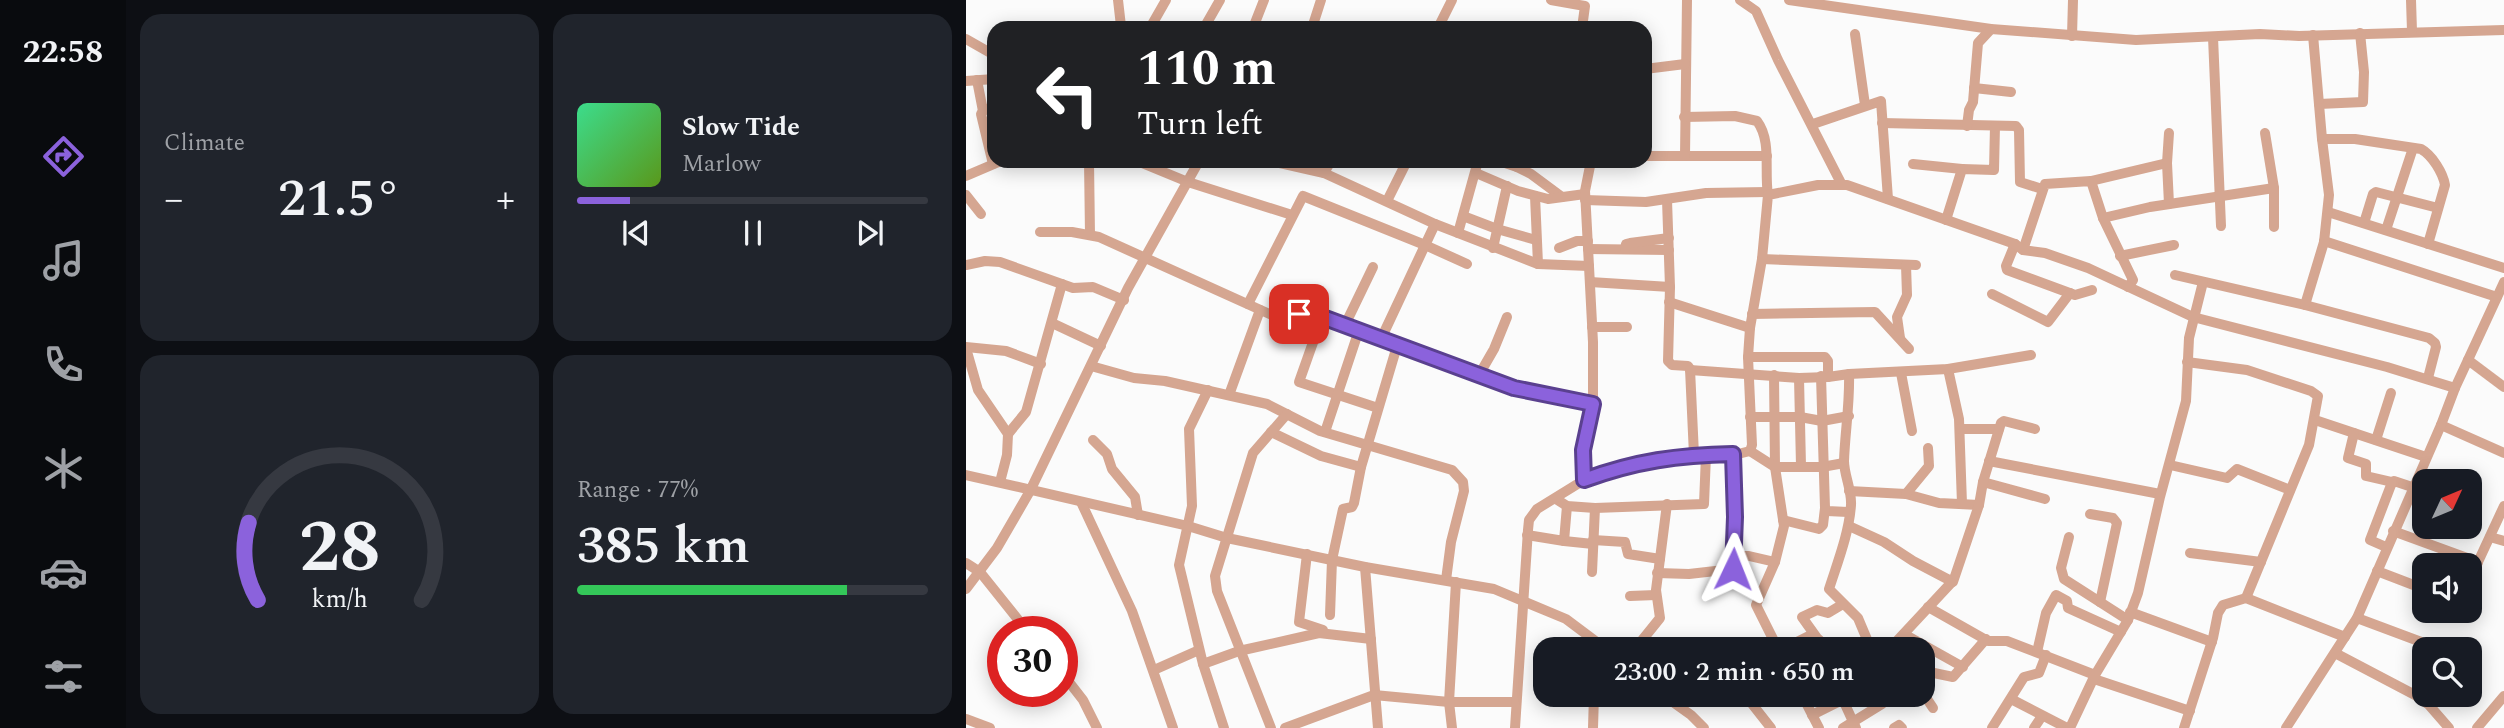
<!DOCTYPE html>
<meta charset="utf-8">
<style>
body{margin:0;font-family:Spectral,serif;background:#20242c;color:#f1f3f6;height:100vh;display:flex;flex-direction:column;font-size:26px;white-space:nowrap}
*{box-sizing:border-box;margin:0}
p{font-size:23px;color:#9ea1a6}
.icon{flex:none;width:38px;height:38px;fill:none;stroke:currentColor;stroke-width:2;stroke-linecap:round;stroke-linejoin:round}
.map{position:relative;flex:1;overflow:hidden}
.panel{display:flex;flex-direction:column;gap:14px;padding:14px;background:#0d0f14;width:840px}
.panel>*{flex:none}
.top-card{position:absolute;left:21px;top:21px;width:665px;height:147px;border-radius:21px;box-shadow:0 4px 18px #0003;background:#202124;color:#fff;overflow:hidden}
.needle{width:46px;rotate:46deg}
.fabs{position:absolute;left:1446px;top:469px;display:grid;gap:14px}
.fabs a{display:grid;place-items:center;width:70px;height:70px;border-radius:14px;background:#171b24;box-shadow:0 4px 18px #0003;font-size:35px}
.speed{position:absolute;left:21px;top:616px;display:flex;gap:14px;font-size:35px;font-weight:700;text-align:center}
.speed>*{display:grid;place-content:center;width:91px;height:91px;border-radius:50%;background:#171b24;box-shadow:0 4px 18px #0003;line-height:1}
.speed .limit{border:10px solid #d22;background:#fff;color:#111}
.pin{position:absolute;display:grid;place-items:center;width:60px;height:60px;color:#fff;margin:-30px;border-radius:14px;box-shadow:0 4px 10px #0006}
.me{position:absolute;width:77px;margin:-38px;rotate:2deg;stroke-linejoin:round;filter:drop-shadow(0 0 5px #0008)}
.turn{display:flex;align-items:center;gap:24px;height:147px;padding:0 35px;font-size:32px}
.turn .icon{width:91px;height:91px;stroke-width:2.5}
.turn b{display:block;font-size:49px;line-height:60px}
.big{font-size:52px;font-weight:600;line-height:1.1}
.panel .widget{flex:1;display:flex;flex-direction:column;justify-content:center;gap:10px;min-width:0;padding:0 24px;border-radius:21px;background:#20242c}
.panel .dial{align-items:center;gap:0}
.dial svg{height:182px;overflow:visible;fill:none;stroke:#363941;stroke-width:7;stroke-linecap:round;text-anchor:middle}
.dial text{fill:#f1f3f6;stroke:none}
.song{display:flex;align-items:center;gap:21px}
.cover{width:84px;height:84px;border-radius:10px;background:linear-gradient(135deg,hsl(150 70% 55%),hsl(90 70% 35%))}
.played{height:7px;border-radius:4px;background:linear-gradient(90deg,#8b62dc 15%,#363941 15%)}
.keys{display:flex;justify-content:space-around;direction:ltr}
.heat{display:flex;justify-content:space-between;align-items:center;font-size:38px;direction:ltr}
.charge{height:10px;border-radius:5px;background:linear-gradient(90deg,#34c759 77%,#363941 0)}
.panel .tiles{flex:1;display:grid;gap:14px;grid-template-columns:repeat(2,1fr)}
.trip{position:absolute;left:567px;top:637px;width:402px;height:70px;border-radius:21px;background:#171b24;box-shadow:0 4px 18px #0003;font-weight:600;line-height:70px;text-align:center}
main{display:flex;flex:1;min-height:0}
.tab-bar{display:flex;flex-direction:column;width:126px;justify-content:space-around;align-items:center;background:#090b0e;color:#9ea1a6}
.tab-bar .icon{width:49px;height:49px}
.tab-bar .selected{color:#8b62dc}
.tab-bar b{font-size:32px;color:#f1f3f6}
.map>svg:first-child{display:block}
</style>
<main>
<nav class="tab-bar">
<b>22:58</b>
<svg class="icon selected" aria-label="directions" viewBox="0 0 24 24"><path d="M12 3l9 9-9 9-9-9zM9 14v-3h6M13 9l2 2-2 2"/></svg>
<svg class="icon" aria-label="music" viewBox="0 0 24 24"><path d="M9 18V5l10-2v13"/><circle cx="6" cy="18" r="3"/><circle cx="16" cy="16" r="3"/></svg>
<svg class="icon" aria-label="phone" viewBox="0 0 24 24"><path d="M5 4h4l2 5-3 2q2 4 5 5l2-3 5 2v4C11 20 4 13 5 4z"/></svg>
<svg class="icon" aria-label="climate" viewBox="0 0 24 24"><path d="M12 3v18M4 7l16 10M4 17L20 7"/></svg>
<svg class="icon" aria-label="car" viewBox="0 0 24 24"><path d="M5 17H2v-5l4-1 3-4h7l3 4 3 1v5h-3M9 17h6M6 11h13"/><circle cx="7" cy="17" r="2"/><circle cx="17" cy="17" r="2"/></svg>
<svg class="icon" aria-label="filters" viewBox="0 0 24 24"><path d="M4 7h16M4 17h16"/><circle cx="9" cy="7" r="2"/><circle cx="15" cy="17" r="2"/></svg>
</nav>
<section class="panel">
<div class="tiles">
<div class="widget"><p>Climate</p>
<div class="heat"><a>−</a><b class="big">21.5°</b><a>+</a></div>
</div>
<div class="widget">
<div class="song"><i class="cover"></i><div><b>Slow Tide</b><p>Marlow</p></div></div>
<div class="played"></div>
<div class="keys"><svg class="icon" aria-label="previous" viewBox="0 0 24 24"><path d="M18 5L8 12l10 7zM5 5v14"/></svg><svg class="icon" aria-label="pause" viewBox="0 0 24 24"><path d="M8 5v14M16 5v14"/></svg><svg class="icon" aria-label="next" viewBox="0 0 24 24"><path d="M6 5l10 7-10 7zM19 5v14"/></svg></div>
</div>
<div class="widget dial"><svg viewBox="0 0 100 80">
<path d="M14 69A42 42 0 1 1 86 69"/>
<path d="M14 69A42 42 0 0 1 10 35" stroke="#8b62dc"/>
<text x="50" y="56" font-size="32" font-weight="700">28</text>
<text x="50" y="72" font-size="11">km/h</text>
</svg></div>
<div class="widget"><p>Range · 77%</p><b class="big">385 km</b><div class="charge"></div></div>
</div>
</section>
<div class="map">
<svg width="1538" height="728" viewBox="0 0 1538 728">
<rect width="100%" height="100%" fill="#fbfbfb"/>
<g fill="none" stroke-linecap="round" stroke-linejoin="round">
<g stroke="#d5a691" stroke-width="10">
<path d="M152,0L155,26L158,28"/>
<path d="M585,0L619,6L616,28"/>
<path d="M721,0L719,156H801"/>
<path d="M774,0L790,11L812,60L876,185"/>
<path d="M823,0L1025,29L1170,40L1294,34L1333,36L1538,30"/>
<path d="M1445,0L1446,31"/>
<path d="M184,28L200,0"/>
<path d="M238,28L254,0"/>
<path d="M287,28L298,0"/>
<path d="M346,28L355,0"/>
<path d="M472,28L486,0"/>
<path d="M889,34L899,105"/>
<path d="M1106,36L1107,0"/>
<path d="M1247,37L1255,226"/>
<path d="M0,39L28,55"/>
<path d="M679,69L719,64"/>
<path d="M11,80L17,111"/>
<path d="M0,81L28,79"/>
<path d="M1008,88L1045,92"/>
<path d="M1353,104L1397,102L1398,72L1394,33"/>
<path d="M718,117L769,116L791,121C806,141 798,171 802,195"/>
<path d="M916,123L1050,126L1053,130L1054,182L1076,189"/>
<path d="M847,124L915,101L922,199"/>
<path d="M1001,126L1003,110L1007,102L1012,43L1025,29"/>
<path d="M1299,133L1308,188V227"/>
<path d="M1356,139H1389L1455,149C1466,155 1477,173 1479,185L1462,244"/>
<path d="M679,156H719"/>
<path d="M123,161L124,235"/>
<path d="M171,161L222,182L326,215"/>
<path d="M305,161L358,173L469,224L572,264L623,266"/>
<path d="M533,161L551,167"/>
<path d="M552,161L551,167L565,174L596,197"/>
<path d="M1201,163L1203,133"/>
<path d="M27,164L15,114L17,111L28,106"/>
<path d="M947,164L996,169"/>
<path d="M358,173L365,161"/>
<path d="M510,173L552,191L582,199L619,194"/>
<path d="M0,176L35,161"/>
<path d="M1125,181L1201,163L1203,204"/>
<path d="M0,195L15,214"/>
<path d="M569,196L572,264"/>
<path d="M619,200L680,202L740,193L801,192"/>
<path d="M701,200L704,287L702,361L706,365L722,366L724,369L728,455"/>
<path d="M421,201L441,161"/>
<path d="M1362,212L1538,268"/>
<path d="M497,216L531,229L570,240"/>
<path d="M1137,218L1184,207L1308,188"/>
<path d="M980,220L996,169L1028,170L1029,126"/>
<path d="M1398,223L1407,194L1410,192L1472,208"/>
<path d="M1420,230L1447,148"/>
<path d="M74,232H106L133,237L319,321L337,312H343L549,388L627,404"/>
<path d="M492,233L512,161"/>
<path d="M1358,241L1531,297"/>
<path d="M1049,244L1040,266L1041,270L1109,295L1126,290"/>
<path d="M527,248L541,186"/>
<path d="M593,248L611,241H622"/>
<path d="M622,249L703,250"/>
<path d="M659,249L660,244L664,243L703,238"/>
<path d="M1057,250L1079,184L1125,181L1137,218L1167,280L1162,287"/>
<path d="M1154,256L1208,245"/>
<path d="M796,259L950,265"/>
<path d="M0,265L19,261L34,262L107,288L127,287L158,300"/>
<path d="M1209,275L1339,305L1463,338L1469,343L1470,347L1462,378"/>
<path d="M624,282L704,287"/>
<path d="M1026,294L1082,322L1104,293"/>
<path d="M703,302L784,328"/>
<path d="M282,304L337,196L459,245L501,264"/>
<path d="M1339,305L1358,242L1363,195L1356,139L1347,35"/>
<path d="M786,314L909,312L943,349"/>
<path d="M356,317L333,382L412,408"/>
<path d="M86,323L135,346"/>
<path d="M379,325L407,267"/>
<path d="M626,327H661"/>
<path d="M934,338L931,317L941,295L940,265"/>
<path d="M415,339L469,224"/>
<path d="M0,347L40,351L75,364"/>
<path d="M0,348L12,390L42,434L41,455L34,482"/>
<path d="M782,357H859L862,361V377"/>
<path d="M1502,360L1538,387"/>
<path d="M1221,362L1281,370L1345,391L1352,396L1343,445L1280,598"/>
<path d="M125,366L168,378L199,381L301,404L354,431L486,470L497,482L498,491L485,542L480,580"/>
<path d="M982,369L993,419L996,504"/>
<path d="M724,370L833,378L862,377L883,374L982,369L1065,355"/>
<path d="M935,373L946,431"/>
<path d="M883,374C884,403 879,432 878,461C878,475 886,490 885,505C883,533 872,561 863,589L892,618L905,649"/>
<path d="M513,375L528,349L541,317"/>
<path d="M808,375L809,467L818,526L809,562L790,605L812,649"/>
<path d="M833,378L835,466"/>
<path d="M242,390L223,429L226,506L213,565L237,664L258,728"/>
<path d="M263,395L294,310"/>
<path d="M784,417H834L856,421L883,416"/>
<path d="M1349,420L1460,457"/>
<path d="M1475,425L1538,453"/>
<path d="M994,429H1033"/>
<path d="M305,432L355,456L395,467"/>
<path d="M359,432L393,330"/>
<path d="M1388,433L1382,458L1400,464V476L1426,482"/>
<path d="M42,434L60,412L96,284"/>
<path d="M127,440L141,454L146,469L169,497L172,515"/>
<path d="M1410,440L1425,393"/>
<path d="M784,451L809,467H856L878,463"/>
<path d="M1023,461L1194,494"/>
<path d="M1204,465L1261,478L1271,469L1324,490"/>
<path d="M0,475L222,526L261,538L399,567L528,589L600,619L640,649"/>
<path d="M618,480L617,450L627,404V342L619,191L625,161"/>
<path d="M1017,482L1079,499"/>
<path d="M883,491L940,494L973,503L1013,505"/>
<path d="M940,494L963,466L962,448"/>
<path d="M590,499L601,506L629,508L738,504L740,455"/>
<path d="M115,502L166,611L207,728"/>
<path d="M859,508L861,511L882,512"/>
<path d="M1124,514L1147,518L1151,523L1134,602"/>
<path d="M817,520L853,529L857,525L859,508L855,376"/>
<path d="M883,526L918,542L947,561L987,582L1013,505L1017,482L1035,423L1038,421L1069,429"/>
<path d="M1427,531L1512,562"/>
<path d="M561,535L598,541L601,506"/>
<path d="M1103,537L1095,568L1098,579L1162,620"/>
<path d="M1524,537L1538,541"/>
<path d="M627,540L659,542L662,554L694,559"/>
<path d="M598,541L627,544"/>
<path d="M1420,547L1404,540L1425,485L1428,481L1446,487"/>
<path d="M1224,553L1295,562"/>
<path d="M341,554L333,622L357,630"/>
<path d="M767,556H783L809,562"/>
<path d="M0,563L14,572L62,632"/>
<path d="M399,567L412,728"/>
<path d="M1411,571L1458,589"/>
<path d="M626,572L629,508"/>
<path d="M691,573L723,574L767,569L769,517L767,454"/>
<path d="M0,589L31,548L64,491L162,288L233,161"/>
<path d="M1503,590L1512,562L1538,506"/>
<path d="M664,596L690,595"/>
<path d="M962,607L1022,641H1041L1129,675"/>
<path d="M1164,612L1246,642"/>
<path d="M364,615L366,560L377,509L386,507L388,503L395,467L431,346"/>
<path d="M1391,618L1474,649"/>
<path d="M938,634L997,667"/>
<path d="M669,649L694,618L690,590L701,504"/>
<path d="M817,649L847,634"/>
<path d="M863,649L851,638L836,617L851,610L862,613L877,604"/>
<path d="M881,649L901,640"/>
<path d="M931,649L930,642L985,583"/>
<path d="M1071,652L1080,613L1090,595L1101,601L1102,608L1155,632"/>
<path d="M1369,653L1449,695L1463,705L1483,728"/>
<path d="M237,664L273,651L353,633L405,639"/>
<path d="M188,670L233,650"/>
<path d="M96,673L117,700L131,728"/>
<path d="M1128,679L1224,711"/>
<path d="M957,681L968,673L987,677L1020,639"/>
<path d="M957,693L967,708"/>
<path d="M697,695L725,715L738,728"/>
<path d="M779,695L805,728"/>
<path d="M836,695L853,728"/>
<path d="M1045,699L1101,728"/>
<path d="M877,700L890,728"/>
<path d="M846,715L886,695"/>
<path d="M0,719L24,728"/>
<path d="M305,728L251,591L249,576L287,453L321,414"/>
<path d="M319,728L408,695L483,702H550"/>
<path d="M486,728L483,702L490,582"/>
<path d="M549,728L562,530L563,520L571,509L618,480L653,466L707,457L772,454L784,451L786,445L782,357L784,328L796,259L802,195L852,185H881L1049,244L1057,250L1079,253L1122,268L1227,317L1421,367L1489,388"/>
<path d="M627,728L628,695"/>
<path d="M877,728L916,704"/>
<path d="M928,728L933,725L936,728"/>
<path d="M1026,728L1058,677L1073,673L1080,655"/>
<path d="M1068,728L1076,716"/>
<path d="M1104,728L1129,675L1162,620L1172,593L1194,497L1220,401L1223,338L1237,282"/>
<path d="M1218,728L1247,638L1252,613L1257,605L1280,598L1379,637"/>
<path d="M1320,728L1391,618L1475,425L1489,388L1538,282"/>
<path d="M1511,728L1538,696"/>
</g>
</g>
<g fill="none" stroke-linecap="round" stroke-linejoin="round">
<defs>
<path id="route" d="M333,314L343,312L548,388L627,404L617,450L618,480C669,461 713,455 767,454L769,517L767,569"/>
</defs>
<use href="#route" stroke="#5a408f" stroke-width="18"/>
<use href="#route" stroke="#8b62dc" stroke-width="12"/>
</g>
</svg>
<div class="fabs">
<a><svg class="needle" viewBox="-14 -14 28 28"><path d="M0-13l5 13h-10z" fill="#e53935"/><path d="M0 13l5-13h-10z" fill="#9ea1a6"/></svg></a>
<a><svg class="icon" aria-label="sound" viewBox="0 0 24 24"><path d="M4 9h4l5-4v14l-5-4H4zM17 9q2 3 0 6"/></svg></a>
<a><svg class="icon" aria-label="search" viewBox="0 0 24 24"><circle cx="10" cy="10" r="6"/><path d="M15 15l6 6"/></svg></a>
</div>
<div class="speed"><div class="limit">30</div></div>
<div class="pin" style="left:333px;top:314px;background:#d93025"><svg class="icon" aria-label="arrive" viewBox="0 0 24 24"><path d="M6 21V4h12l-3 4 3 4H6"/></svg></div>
<svg class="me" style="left:767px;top:569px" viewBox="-20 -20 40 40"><path d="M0-17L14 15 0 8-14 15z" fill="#8b62dc" stroke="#fff" stroke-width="4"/></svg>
<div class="trip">23:00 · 2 min · 650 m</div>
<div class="top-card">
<div class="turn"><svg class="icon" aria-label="left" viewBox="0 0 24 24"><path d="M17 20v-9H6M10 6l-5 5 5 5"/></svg><div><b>110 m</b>Turn left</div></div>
</div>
</div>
</main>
